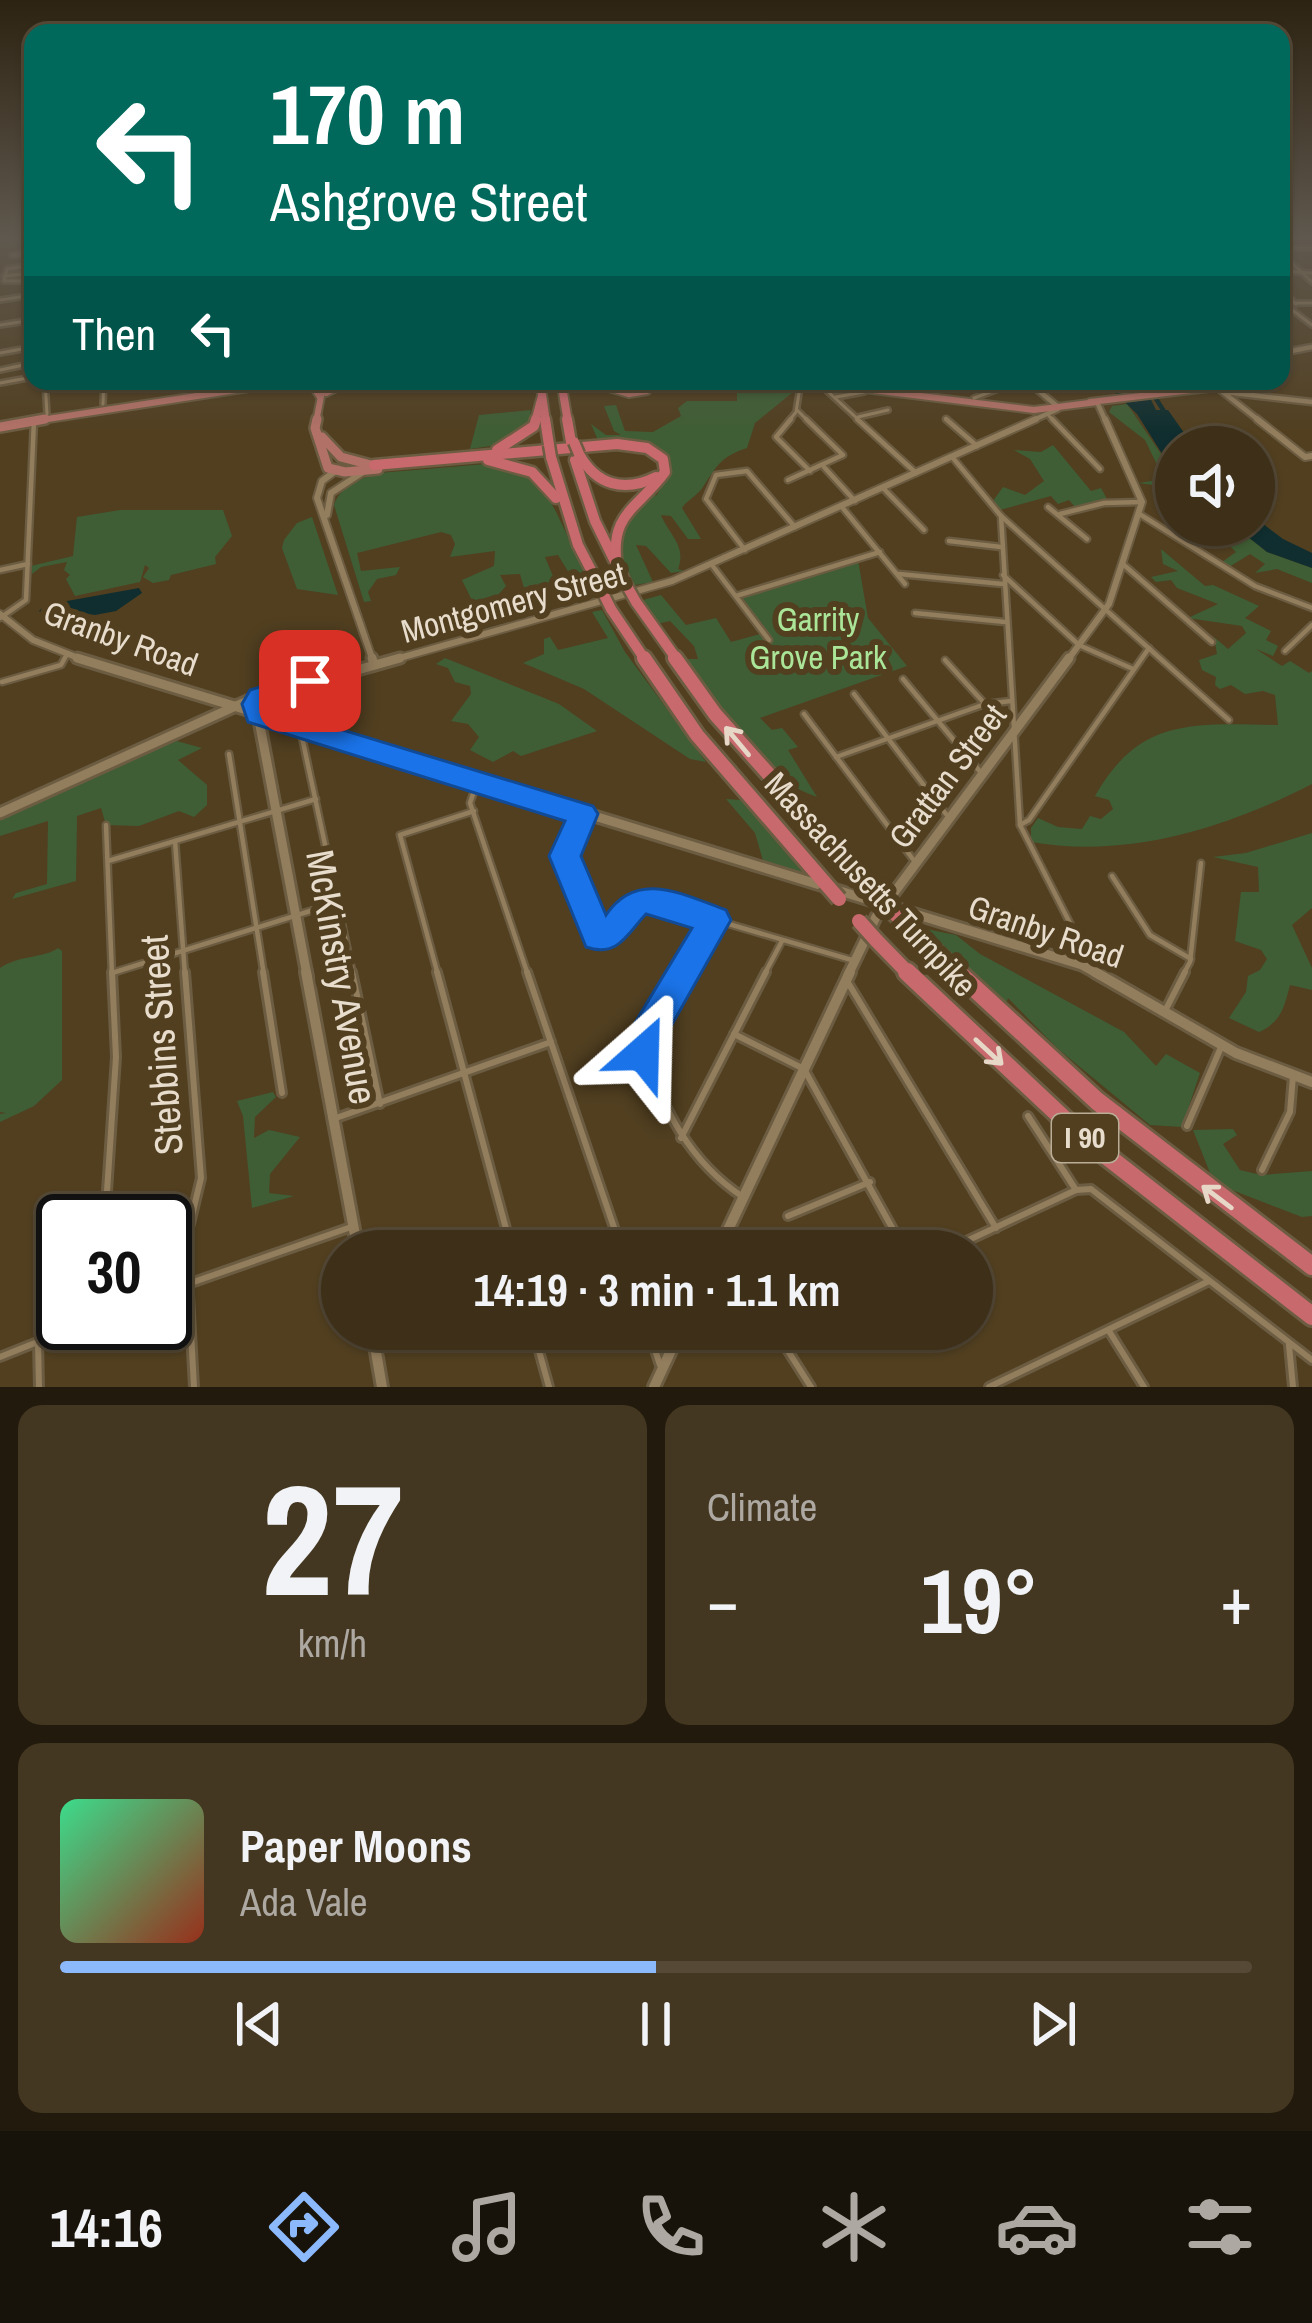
<!DOCTYPE html>
<meta charset="utf-8">
<style>
body{margin:0;font-family:"Archivo Narrow",sans-serif;background:#443721;color:#f1f3f6;height:100vh;display:flex;flex-direction:column;font-size:45px;white-space:nowrap}
*{box-sizing:border-box;margin:0}
p{font-size:39px;color:#ada9a2}
.icon{flex:none;width:66px;height:66px;fill:none;stroke:currentColor;stroke-width:2;stroke-linecap:round;stroke-linejoin:round}
.map{position:relative;height:1387px;overflow:hidden}
.side{display:flex;flex-direction:column;gap:18px;padding:18px;background:#221a0d;flex:1}
.side>*{flex:none}
.banner{position:absolute;left:24px;top:24px;width:1266px;height:366px;border-radius:24px;box-shadow:0 3px 9px #0004,0 0 0 3px #564a37;background:#00695c;color:#fff;overflow:hidden}
.controls{position:absolute;left:1155px;top:426px;display:grid;gap:24px}
.controls a{display:grid;place-items:center;width:120px;height:120px;border-radius:50%;background:#3d2f18;box-shadow:0 3px 9px #0004,0 0 0 3px #564a37;font-size:60px}
.speed{position:absolute;left:36px;top:1194px;display:flex;gap:24px;font-size:60px;font-weight:700;text-align:center}
.speed>*{display:grid;place-content:center;width:156px;height:156px;border-radius:50%;background:#3d2f18;box-shadow:0 3px 9px #0004,0 0 0 3px #564a37;line-height:1}
.speed .limit{border:6px solid #111;border-radius:18px;background:#fff;color:#111}
.pin{position:absolute;display:grid;place-items:center;width:102px;height:102px;color:#fff;margin:-51px;border-radius:24px;box-shadow:0 6px 18px #0006}
.me{position:absolute;width:132px;margin:-66px;rotate:25deg;stroke-linejoin:round;filter:drop-shadow(0 0 9px #0008)}
.turn{display:flex;align-items:center;gap:42px;height:252px;padding:0 48px;font-size:54px}
.turn .icon{width:156px;height:156px;stroke-width:2.5}
.turn b{display:block;font-size:84px;line-height:102px}
.then{display:flex;align-items:center;height:114px;padding:0 48px;background:#0003;gap:24px;font-size:45px}
.big{font-size:90px;font-weight:700;line-height:1.1}
.side .widget{flex:1;display:flex;flex-direction:column;justify-content:center;gap:18px;min-width:0;padding:0 42px;border-radius:24px;background:#443721}
.side .dial{align-items:center;gap:0}
.dial b{font-size:156px;line-height:1}
.song{display:flex;align-items:center;gap:36px}
.cover{width:144px;height:144px;border-radius:18px;background:linear-gradient(135deg,hsl(150 70% 55%),hsl(10 70% 35%))}
.played{height:12px;border-radius:6px;background:linear-gradient(90deg,#8cb9fc 50%,#564a37 50%)}
.keys{display:flex;justify-content:space-around;direction:ltr}
.heat{display:flex;justify-content:space-between;align-items:center;font-size:66px;direction:ltr}
.side .tiles{flex:1;display:grid;gap:18px;grid-template-columns:1fr 1fr}
.widget:last-child{grid-column:span 2}
.trip{position:absolute;left:321px;top:1230px;width:672px;height:120px;border-radius:60px;background:#3d2f18;box-shadow:0 3px 9px #0004,0 0 0 3px #564a37;font-weight:700;line-height:120px;text-align:center}
.tabs{display:flex;height:192px;justify-content:space-around;align-items:center;background:#18130a;color:#ada9a2}
.tabs .icon{width:84px;height:84px}
.tabs .selected{color:#8cb9fc}
.tabs b{font-size:54px;color:#f1f3f6}
.map>svg:first-child{display:block}
</style>
<div class="map">
<svg width="1312" height="1387" viewBox="0 0 1312 1387">
<rect width="100%" height="100%" fill="#513f20"/>
<g fill="#3f5e35">
<path d="M715,387L787,388L792,393L755,423L747,448C722,456 717,465 703,487C697,496 686,501 682,508L701,539H688L671,516L661,515C669,535 687,546 678,569L684,571L671,573L646,546L636,545L653,582L635,585L618,551V529L647,498L657,495C661,486 669,477 670,468C673,437 617,438 597,438L591,424L606,435H621L614,431L604,406L616,405L625,431L653,432L681,416L678,408L687,401H737V391L712,389Z"/>
<path d="M1127,404L1176,476V496L1167,487L1139,483L1164,479L1145,440L1109,412L1112,406Z"/>
<path d="M531,410L529,423L504,444L470,449L479,415Z"/>
<path d="M1053,445L1091,491L1101,488L1108,501L1076,508L1069,500L1058,504L1051,496L1000,510L993,501L1003,487L1025,495L1044,481L1030,459L1014,450L1041,452Z"/>
<path d="M486,464C500,468 521,469 533,477C549,486 583,574 595,597L585,599L558,555L545,557L560,593L543,587L526,595L520,574L500,575L506,586L498,595L481,599L491,618L486,620L492,630L487,631L462,580L494,566L495,551L450,557L455,544L451,535L441,532L357,553L361,571L400,567L396,575L377,579L368,592L371,601L364,602L334,505C340,486 361,478 379,473Z"/>
<path d="M120,510H223L232,536L215,557L216,564L171,575L169,580L153,583L143,577L149,568L145,565L140,582L75,596L66,579L70,575L64,570L67,562L41,567L32,574L31,566L73,556L77,517Z"/>
<path d="M312,517L338,595L297,589L282,548L284,540L297,523Z"/>
<path d="M1209,525H1233L1267,552L1312,568V583L1277,569L1255,573L1265,564L1250,554L1229,567L1222,562L1236,552L1227,543L1205,548L1208,544L1193,536Z"/>
<path d="M1161,549L1205,586L1213,585L1259,606L1245,618L1271,631L1266,640L1278,646L1273,656L1256,649L1282,666L1290,661L1309,673L1312,671V784C1226,828 1128,859 1031,842V828L1038,818L1058,827L1082,829L1090,816L1101,819L1113,809L1109,800L1095,796C1140,716 1196,724 1278,725L1275,695L1263,691L1245,694L1231,685L1220,689L1215,685L1216,677L1202,670L1199,660L1217,654L1214,637L1228,649L1246,633L1242,626L1188,618L1218,604L1177,588L1171,580L1156,582L1151,577L1178,571L1163,564Z"/>
<path d="M858,560L868,618L907,666L760,718L772,730L782,728L798,747L788,750L817,797C757,777 719,710 685,659H698L694,646L670,621L657,624L643,600L661,595L686,625L716,618L731,642L764,633L740,593Z"/>
<path d="M602,610L625,652L706,762L690,759L584,689L523,663L544,654V639L550,637L558,650L608,638L592,612Z"/>
<path d="M445,658L559,704L597,731L521,756L513,751L493,762L470,750L479,737L468,724L451,721L471,694L470,686L455,682L448,668L436,664Z"/>
<path d="M173,740L202,748L178,760L207,785V805L194,817L179,811L139,826L106,825L101,808L77,816L76,881L12,899L16,893L47,884L48,821L0,836V819Z"/>
<path d="M726,799L742,800L804,874L764,864L755,833Z"/>
<path d="M1312,833V908L1292,925L1312,968V990L1290,985C1284,1008 1281,1022 1259,1032L1229,1018L1246,992L1248,976L1260,970L1267,959L1261,950L1235,941L1241,892H1259L1258,867L1213,857L1246,853Z"/>
<path d="M921,928L956,935L980,954L1124,1032L1156,1066L1166,1054L1200,1073L1182,1127L1150,1125L1057,1048L1008,998L1004,1009Z"/>
<path d="M58,948L62,951V1080L34,1106L0,1122V1114L6,1113L0,1112V968C19,955 45,958 58,948Z"/>
<path d="M273,1092L276,1097L255,1117L254,1138L269,1130L300,1137L270,1174L269,1193L294,1196L252,1208L243,1116L237,1101Z"/>
<path d="M1233,1129L1237,1135L1223,1144L1240,1170L1261,1175L1312,1171V1216L1302,1217L1214,1183L1193,1130Z"/>
</g>
<g fill="#102e2f">
<path d="M1103,381H1142L1156,410H1168L1194,447H1176V476L1137,414Z"/>
<path d="M1254,517L1283,539L1312,553V568L1267,552L1233,525H1254Z"/>
<path d="M139,588L142,593L116,611L95,615L77,612L47,618L39,611L45,605Z"/>
</g>
<g fill="none" stroke-linecap="round" stroke-linejoin="round">
<path stroke="#102e2f" stroke-width="4.5" d="M1145,381L1165,413"/>
<defs>
<g id="minor-far2">
<path d="M22,239H31"/>
<path d="M1281,248H1312"/>
<path d="M33,249L12,255L33,256"/>
<path d="M1281,253L1312,282"/>
<path d="M33,265L7,269L4,281H33"/>
<path d="M1281,271L1312,273"/>
<path d="M4,276L33,273"/>
<path d="M1281,288L1296,304"/>
<path d="M0,300L33,295"/>
<path d="M1282,303H1312"/>
<path d="M1283,303L1312,325"/>
<path d="M0,325L33,320"/>
<path d="M0,353L33,347"/>
<path d="M0,370L33,363"/>
<path d="M45,381L47,414"/>
<path d="M0,383L33,377"/>
<path d="M824,388L861,422"/>
<path d="M836,397L864,392"/>
<path d="M974,398L1020,381"/>
<path d="M103,404L104,381"/>
<path d="M797,410L809,422"/>
<path d="M1049,416L1055,422"/>
<path d="M858,417L888,410"/>
<path d="M788,422L796,412L800,387"/>
</g>
<g id="minor-far1">
<path d="M791,419L776,437L810,471"/>
<path d="M857,419L916,473"/>
<path d="M946,419L977,446"/>
<path d="M1052,419L1100,469"/>
<path d="M953,458L1001,516L1020,825L1078,939L1082,965"/>
<path d="M824,467L855,501"/>
<path d="M788,480L843,455L806,419"/>
<path d="M883,488L924,530"/>
<path d="M842,507L905,584"/>
<path d="M1048,507L1087,539"/>
<path d="M1060,514L1104,503L1142,502"/>
<path d="M1141,515L1255,586L1312,608"/>
<path d="M1001,516L1229,720"/>
<path d="M949,541L1001,547"/>
<path d="M745,550L706,499L716,475L747,471L795,527"/>
<path d="M712,565L769,640"/>
<path d="M1124,565L1212,642"/>
<path d="M0,570L28,564"/>
<path d="M899,574L1003,584"/>
<path d="M1003,575L1079,645L1133,669"/>
<path d="M736,596L880,552"/>
<path d="M915,613L1005,622"/>
<path d="M0,618L26,600L34,420"/>
<path d="M1285,651L1312,625"/>
<path d="M945,660L985,704"/>
<path d="M903,679L982,774"/>
<path d="M2,682L61,665L67,654"/>
<path d="M854,694L949,818"/>
<path d="M804,714L915,862"/>
<path d="M300,728L353,975"/>
<path d="M229,754L264,975"/>
<path d="M836,757L985,704L1011,701"/>
<path d="M477,782L470,803L528,975"/>
<path d="M582,816L565,856L598,936L612,933L630,906L647,900L855,961"/>
<path d="M106,825L112,975"/>
<path d="M1020,825L1029,820L1149,648"/>
<path d="M175,841L185,975"/>
<path d="M108,861L316,799"/>
<path d="M1112,876L1150,935L1191,959"/>
<path d="M112,973L339,902"/>
<path d="M438,975L400,835L474,811"/>
<path d="M683,975L715,920"/>
<path d="M764,975L782,941"/>
<path d="M1183,975L1190,962L1201,863"/>
</g>
<g id="minor">
<path d="M185,972L201,1178L186,1240L194,1387"/>
<path d="M263,972L282,1093"/>
<path d="M352,972L380,1104"/>
<path d="M437,972L512,1251"/>
<path d="M527,972L622,1251"/>
<path d="M685,972L641,1048C664,1108 688,1161 743,1197"/>
<path d="M847,981L996,1228"/>
<path d="M1165,1011L1185,972"/>
<path d="M734,1034L804,1069L905,1251"/>
<path d="M1028,1116L1076,1190"/>
<path d="M336,1118L551,1042"/>
<path d="M1187,1126L1222,1045"/>
<path d="M681,1138L766,972"/>
<path d="M1262,1170L1290,1112L1293,1076"/>
<path d="M788,1216L870,1182"/>
<path d="M105,1221L116,1057L112,972"/>
<path d="M945,1251L1076,1190L1091,1189L1312,1360"/>
<path d="M165,1292L354,1226"/>
<path d="M533,1329L549,1387"/>
<path d="M648,1329L660,1365"/>
<path d="M774,1329L811,1387"/>
<path d="M1109,1331L1144,1387"/>
<path d="M38,1342L39,1387"/>
<path d="M1289,1345L1293,1387"/>
<path d="M787,1348L811,1329"/>
<path d="M0,1357L85,1323"/>
<path d="M989,1387L1209,1281"/>
</g>
<path id="tertiary-far2" d="M1027,381L1057,406"/>
<path id="tertiary-far1" d="M258,715L307,975"/>
<g id="tertiary">
<path d="M306,972L358,1251"/>
<path d="M372,1329L382,1387"/>
</g>
<g id="secondary-far3">
<path d="M1281,353L1312,347"/>
<path d="M1209,381L1261,422"/>
<path d="M1241,381L1257,390"/>
<path d="M1225,392L1312,402"/>
<path d="M1097,402L1106,422"/>
<path d="M1029,422L1058,409"/>
</g>
<g id="secondary-far2">
<path d="M1257,419L1305,457L1312,456"/>
<path d="M338,469L322,481L317,498L373,661"/>
<path d="M327,515L331,493L363,472"/>
<path d="M0,614L33,640L86,661"/>
<path d="M389,661L672,581L1036,419"/>
<path d="M1067,661L1109,604L1142,502L1105,419"/>
</g>
<g id="secondary-far1">
<path d="M77,658L1082,965L1100,975"/>
<path d="M372,658L374,665"/>
<path d="M0,813L247,701L400,658"/>
<path d="M848,975L876,917L1069,658"/>
</g>
<g id="secondary">
<path d="M1095,972L1236,1053L1312,1082"/>
<path d="M718,1251L850,972"/>
<path d="M654,1387L681,1329"/>
</g>
<g id="primary-far1">
<path d="M580,381L840,386L1034,410L1097,402"/>
<path d="M288,383L313,387L320,397"/>
<path d="M602,386L629,394L647,391L652,382"/>
<path d="M326,393L351,381"/>
<path d="M1090,402L1217,387"/>
<path d="M28,422L294,381"/>
<path d="M316,422L324,381"/>
</g>
<g id="primary">
<path d="M317,419L315,428L328,468L345,472L378,469"/>
<path d="M0,427L45,419"/>
<path d="M322,437L341,457L371,465"/>
</g>
<g id="motorway-far3">
<path d="M540,381L546,422"/>
<path d="M561,381L568,422"/>
<path d="M535,422L542,396"/>
</g>
<g id="motorway-far2">
<path d="M545,419L549,445"/>
<path d="M567,419L571,442"/>
<path d="M497,450L534,426L536,419"/>
<path d="M579,454C596,485 624,493 656,477"/>
<path d="M551,457L578,545L604,595"/>
<path d="M488,460L532,472L556,498"/>
<path d="M575,460L595,521L627,586"/>
<path d="M374,465L617,444L647,448L663,459L665,472C637,510 609,513 617,567"/>
<path d="M636,602L678,661"/>
<path d="M611,609L646,661"/>
</g>
<g id="motorway-far1">
<path d="M644,658L697,735L825,883"/>
<path d="M675,658L715,714L872,890"/>
<path d="M902,921L961,975"/>
<path d="M876,940L910,975"/>
</g>
<g id="motorway">
<path d="M907,972L1085,1139L1312,1316"/>
<path d="M957,972L1097,1101L1312,1266"/>
</g>
</defs>
<use href="#minor-far2" stroke="#6c5c41" stroke-width="8"/>
<use href="#minor-far1" stroke="#6c5c41" stroke-width="9"/>
<use href="#minor" stroke="#6c5c41" stroke-width="12"/>
<use href="#tertiary-far2" stroke="#6c5c41" stroke-width="9"/>
<use href="#tertiary-far1" stroke="#6c5c41" stroke-width="15"/>
<use href="#tertiary" stroke="#6c5c41" stroke-width="16"/>
<use href="#secondary-far3" stroke="#6c5c41" stroke-width="9"/>
<use href="#secondary-far2" stroke="#6c5c41" stroke-width="10"/>
<use href="#secondary-far1" stroke="#6c5c41" stroke-width="15"/>
<use href="#secondary" stroke="#6c5c41" stroke-width="16"/>
<use href="#primary-far1" stroke="#6c5c41" stroke-width="10"/>
<use href="#primary" stroke="#6c5c41" stroke-width="14"/>
<use href="#motorway-far3" stroke="#6c5c41" stroke-width="12"/>
<use href="#motorway-far2" stroke="#6c5c41" stroke-width="15"/>
<use href="#motorway-far1" stroke="#6c5c41" stroke-width="20"/>
<use href="#motorway" stroke="#6c5c41" stroke-width="24"/>
<use href="#minor-far2" stroke="#927d5d" stroke-width="3"/>
<use href="#minor-far1" stroke="#927d5d" stroke-width="4.5"/>
<use href="#minor" stroke="#927d5d" stroke-width="6"/>
<use href="#tertiary-far2" stroke="#927d5d" stroke-width="4.5"/>
<use href="#tertiary-far1" stroke="#927d5d" stroke-width="9"/>
<use href="#tertiary" stroke="#927d5d" stroke-width="10"/>
<use href="#secondary-far3" stroke="#927d5d" stroke-width="4.5"/>
<use href="#secondary-far2" stroke="#927d5d" stroke-width="6"/>
<use href="#secondary-far1" stroke="#927d5d" stroke-width="9"/>
<use href="#secondary" stroke="#927d5d" stroke-width="10"/>
<use href="#primary-far1" stroke="#b27167" stroke-width="6"/>
<use href="#primary" stroke="#b27167" stroke-width="9"/>
<use href="#motorway-far3" stroke="#c7696d" stroke-width="8"/>
<use href="#motorway-far2" stroke="#c7696d" stroke-width="10"/>
<use href="#motorway-far1" stroke="#c7696d" stroke-width="14"/>
<use href="#motorway" stroke="#c7696d" stroke-width="18"/>
<defs>
<g id="motorway-bridge-far1">
<path d="M574,442L579,454"/>
<path d="M549,445L551,457"/>
<path d="M627,586L636,602"/>
<path d="M604,595L611,609"/>
</g>
<g id="motorway-bridge">
<path d="M825,883L839,899"/>
<path d="M872,890L902,921"/>
<path d="M859,921L876,940"/>
</g>
</defs>
<use href="#motorway-bridge-far1" stroke="#6c5c41" stroke-width="15" stroke-linecap="butt"/>
<use href="#motorway-bridge" stroke="#6c5c41" stroke-width="20" stroke-linecap="butt"/>
<use href="#motorway-bridge-far1" stroke="#c7696d" stroke-width="10"/>
<use href="#motorway-bridge" stroke="#c7696d" stroke-width="14"/>
</g>
<defs><path id="oneway-shaft" d="M-6 0H5M1.5-3L5.5 0L1.5 3" fill="none" stroke-width="1.6" stroke-linecap="round" stroke-linejoin="round" transform="scale(3)"/></defs>
<g stroke="#e6d7c7">
<use href="#oneway-shaft" transform="translate(737 741) rotate(-130)"/>
<use href="#oneway-shaft" transform="translate(989 1052) rotate(43)"/>
<use href="#oneway-shaft" transform="translate(1217 1197) rotate(-143)"/>
</g>
<linearGradient id="sky" x2="0" y2="1"><stop stop-color="#2d2312"/><stop offset="0.55" stop-color="#5f584e"/><stop offset="1" stop-color="#5f584e" stop-opacity="0"/></linearGradient>
<rect width="1312" height="433" fill="url(#sky)"/>
<path fill="#1a73e8" stroke="#114b97" stroke-width="3" d="M310,672L319,674L323,681L319,688L270,703V708L593,806L598,814L581,856L606,915C637,869 682,894 726,910L731,920L661,1044L656,1065L643,1071L630,1065L624,1041L692,928L646,914C627,934 618,958 586,947L549,856L565,821L248,722L242,704L250,690Z"/>
<g text-anchor="middle" stroke-width="12" stroke-linejoin="round" paint-order="stroke">
<rect fill="#513f20" stroke="#bbae98" stroke-width="3" x="1052" y="1114" width="66" height="48" rx="9"/>
<g font-size="30" font-weight="bold" fill="#e8ddcc">
<text x="1085" y="1148">I 90</text>
</g>
<g font-size="33" fill="#e8ddcc" stroke="#513f20">
<text transform="translate(513 602) rotate(-15)" y="12">Montgomery Street</text>
<text transform="translate(121 638) rotate(20)" y="12">Granby Road</text>
<text transform="translate(947 776) rotate(-53)" y="12">Grattan Street</text>
<text transform="translate(871 884) rotate(47)" y="12">Massachusetts Turnpike</text>
<text transform="translate(1046 931) rotate(19)" y="12">Granby Road</text>
</g>
<g font-size="33" fill="#abe598" stroke="#513f20">
<text x="818" y="631">Garrity<tspan x="818" dy="38">Grove Park</tspan></text>
</g>
<g font-size="39" fill="#e8ddcc" stroke="#513f20">
<text transform="translate(342 977) rotate(80)" y="14">McKinstry Avenue</text>
<text transform="translate(161 1045) rotate(-94)" y="14">Stebbins Street</text>
</g>
</g>
</svg>
<div class="controls">
<a><svg class="icon" aria-label="sound" viewBox="0 0 24 24"><path d="M4 9h4l5-4v14l-5-4H4zM17 9q2 3 0 6"/></svg></a>
</div>
<div class="speed"><div class="limit">30</div></div>
<div class="pin" style="left:310px;top:681px;background:#d93025"><svg class="icon" aria-label="arrive" viewBox="0 0 24 24"><path d="M6 21V4h12l-3 4 3 4H6"/></svg></div>
<svg class="me" style="left:643px;top:1053px" viewBox="-20 -20 40 40"><path d="M0-17L14 15 0 8-14 15z" fill="#1a73e8" stroke="#fff" stroke-width="4"/></svg>
<div class="trip">14:19 · 3 min · 1.1 km</div>
<div class="banner">
<div class="turn"><svg class="icon" aria-label="left" viewBox="0 0 24 24"><path d="M17 20v-9H6M10 6l-5 5 5 5"/></svg><div><b>170 m</b>Ashgrove Street</div></div>
<div class="then">Then<svg class="icon" aria-label="left" viewBox="0 0 24 24"><path d="M17 20v-9H6M10 6l-5 5 5 5"/></svg></div>
</div>
</div>
<section class="side">
<div class="tiles">
<div class="widget dial"><b>27</b><p>km/h</p></div>
<div class="widget"><p>Climate</p>
<div class="heat"><a>−</a><b class="big">19°</b><a>+</a></div>
</div>
<div class="widget">
<div class="song"><i class="cover"></i><div><b>Paper Moons</b><p>Ada Vale</p></div></div>
<div class="played"></div>
<div class="keys"><svg class="icon" aria-label="previous" viewBox="0 0 24 24"><path d="M18 5L8 12l10 7zM5 5v14"/></svg><svg class="icon" aria-label="pause" viewBox="0 0 24 24"><path d="M8 5v14M16 5v14"/></svg><svg class="icon" aria-label="next" viewBox="0 0 24 24"><path d="M6 5l10 7-10 7zM19 5v14"/></svg></div>
</div>
</div>
</section>
<nav class="tabs">
<b>14:16</b>
<svg class="icon selected" aria-label="directions" viewBox="0 0 24 24"><path d="M12 3l9 9-9 9-9-9zM9 14v-3h6M13 9l2 2-2 2"/></svg>
<svg class="icon" aria-label="music" viewBox="0 0 24 24"><path d="M9 18V5l10-2v13"/><circle cx="6" cy="18" r="3"/><circle cx="16" cy="16" r="3"/></svg>
<svg class="icon" aria-label="phone" viewBox="0 0 24 24"><path d="M5 4h4l2 5-3 2q2 4 5 5l2-3 5 2v4C11 20 4 13 5 4z"/></svg>
<svg class="icon" aria-label="climate" viewBox="0 0 24 24"><path d="M12 3v18M4 7l16 10M4 17L20 7"/></svg>
<svg class="icon" aria-label="car" viewBox="0 0 24 24"><path d="M5 17H2v-5l4-1 3-4h7l3 4 3 1v5h-3M9 17h6M6 11h13"/><circle cx="7" cy="17" r="2"/><circle cx="17" cy="17" r="2"/></svg>
<svg class="icon" aria-label="filters" viewBox="0 0 24 24"><path d="M4 7h16M4 17h16"/><circle cx="9" cy="7" r="2"/><circle cx="15" cy="17" r="2"/></svg>
</nav>
